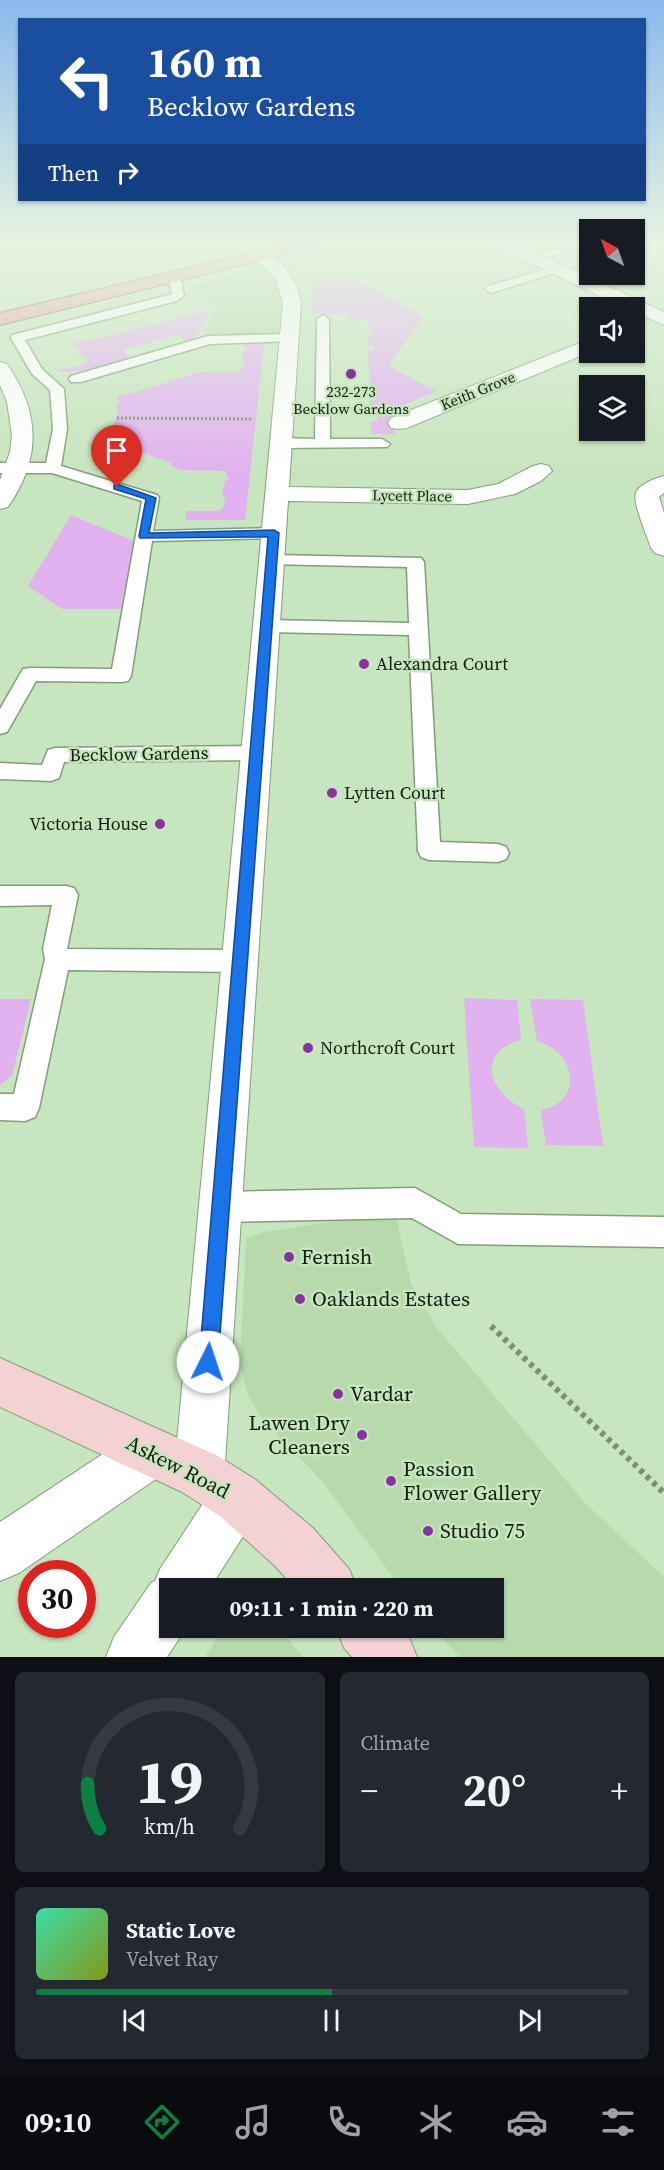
<!DOCTYPE html>
<meta charset="utf-8">
<style>
body{margin:0;font-family:"Source Serif 4",serif;background:#242831;color:#f1f3f6;height:100vh;display:flex;flex-direction:column;font-size:22px;white-space:nowrap}
*{box-sizing:border-box;margin:0}
p{font-size:20px;color:#9ea1a6}
.icon{flex:none;width:33px;height:33px;fill:none;stroke:currentColor;stroke-width:2;stroke-linecap:round;stroke-linejoin:round}
.map{position:relative;height:1657px;overflow:hidden}
.panel{display:flex;flex-direction:column;gap:15px;padding:15px;background:#0d0f14;flex:1}
.panel>*{flex:none}
.banner{position:absolute;left:18px;top:18px;width:628px;height:183px;border-radius:0px;box-shadow:0 2px 4px #0004;background:#1a4fa0;color:#fff;overflow:hidden}
.needle{width:39px;rotate:319deg}
.tools{position:absolute;left:579px;top:219px;display:grid;gap:12px}
.tools a{display:grid;place-items:center;width:66px;height:66px;border-radius:0px;background:#171b24;box-shadow:0 2px 4px #0004;font-size:30px}
.speed{position:absolute;left:18px;top:1560px;display:flex;gap:12px;font-size:30px;font-weight:700;text-align:center}
.speed>*{display:grid;place-content:center;width:78px;height:78px;border-radius:50%;background:#171b24;box-shadow:0 2px 4px #0004;line-height:1}
.speed .limit{border:9px solid #d22;background:#fff;color:#111}
.pin{position:absolute;display:grid;place-items:center;width:51px;height:51px;color:#fff;margin:-62px -26px;border-radius:50% 50% 50% 0;rotate:-45deg;box-shadow:0 0 6px #0007}
.pin .icon{rotate:45deg}
.me{position:absolute;width:66px;margin:-33px;rotate:4deg;stroke-linejoin:round;filter:drop-shadow(0 0 4px #0008)}
.turn{display:flex;align-items:center;gap:21px;height:126px;padding:0 30px;font-size:27px}
.turn .icon{width:78px;height:78px;stroke-width:2.5}
.turn b{display:block;font-size:42px;line-height:51px}
.then{display:flex;align-items:center;height:57px;padding:0 30px;background:#0003;gap:12px;font-size:22px}
.big{font-size:45px;font-weight:700;line-height:1.1}
.panel .tile{flex:1;display:flex;flex-direction:column;justify-content:center;gap:9px;min-width:0;padding:0 21px;border-radius:9px;background:#242831}
.panel .dial{align-items:center;gap:0}
.dial svg{height:156px;overflow:visible;fill:none;stroke:#363941;stroke-width:7;stroke-linecap:round;text-anchor:middle}
.dial text{fill:#f1f3f6;stroke:none}
.song{display:flex;align-items:center;gap:18px}
.cover{width:72px;height:72px;border-radius:9px;background:linear-gradient(135deg,hsl(160 70% 55%),hsl(70 70% 35%))}
.played{height:6px;border-radius:3px;background:linear-gradient(90deg,#0b8043 50%,#363941 50%)}
.keys{display:flex;justify-content:space-around;direction:ltr}
.heat{display:flex;justify-content:space-between;align-items:center;font-size:33px;direction:ltr}
.panel .tiles{flex:1;display:grid;gap:15px;grid-template-columns:1fr 1fr}
.tile:last-child{grid-column:span 2}
.trip{position:absolute;left:159px;top:1578px;width:345px;height:60px;border-radius:0px;background:#171b24;box-shadow:0 2px 4px #0004;font-weight:700;line-height:60px;text-align:center}
.dock{display:flex;height:96px;justify-content:space-around;align-items:center;background:#090b0e;color:#9ea1a6}
.dock .icon{width:42px;height:42px}
.dock .on{color:#0b8043}
.dock b{font-size:27px;color:#f1f3f6}
.map>svg:first-child{display:block}
</style>
<div class="map">
<svg width="664" height="1657" viewBox="0 0 664 1657">
<rect width="100%" height="100%" fill="#c7e5be"/>
<g fill="#b7daac">
<path d="M252,270L276,279L284,334H203L216,308L192,290L194,285Z"/>
<path d="M395,1212L411,1284L437,1328L586,1504L664,1577V1657H460L433,1628H494V1588H401L321,1480L263,1420L249,1397L240,1366L246,1238L264,1232Z"/>
<path d="M224,1628H280L303,1657H205Z"/>
</g>
<g fill="#e1b2ef">
<path d="M313,281H358L423,316L388,366L436,391L404,405L405,417H391L395,434H371V421H378L377,415H371L370,401L377,400L376,396H370L368,351H373V345H368V336L373,335L372,330L368,329L367,320H349V315H312Z"/>
<path d="M211,309L196,337L186,341L177,335L122,350L130,357C112,362 73,378 57,370L84,365L88,361L84,356H80L78,347L72,344L98,337L103,338L141,327H147Z"/>
<path d="M244,343L264,344L245,520H185L187,511H219L224,506L225,497L222,495L225,481L230,478L226,475V471L181,470L171,466V463L121,445L116,446L107,442L113,433L110,431C114,424 116,419 118,410L115,409L120,402L118,400L119,395L137,392L200,372L239,373L245,362L242,360L243,353L247,349L244,347Z"/>
<path d="M71,515L134,541L124,609H62L28,586Z"/>
<path d="M464,998L517,1000L521,1040C475,1052 489,1093 524,1109L528,1148L474,1147Z"/>
<path d="M0,999H31L12,1076L0,1085Z"/>
<path d="M530,999L583,1000L603,1146L546,1145L541,1110C586,1101 575,1051 537,1041Z"/>
</g>
<g fill="none" stroke-linecap="round" stroke-linejoin="round">
<defs>
<g id="lane">
<path d="M577,242H590V245L533,261L527,258Z"/>
<path d="M557,266L563,269L561,271L491,293L485,289L487,286Z"/>
<path d="M174,273L180,277L184,295L177,301L25,340L42,369L64,389L67,429L61,466L157,495L159,498L153,531L274,528L282,533L274,538L152,541L131,676L128,681L121,682L36,681L7,732L0,734V709L23,669L30,668L112,669L142,501L52,473H0V463H46L53,429L50,390L32,374L11,338L12,335L169,295L172,294L168,277Z"/>
<path d="M323,315L329,319L330,439H382L390,444L387,447L281,448L273,443L281,438L315,439L317,319Z"/>
<path d="M287,334L292,335L293,338L292,341L210,344L81,382H71L69,379L71,376L208,336Z"/>
<path d="M272,555L421,558L424,562L440,842L498,844L506,847L509,853L506,859L498,862L429,860L421,857L418,851L409,635L267,632L260,630L258,626L260,622L267,620L409,623L407,567L266,564L263,560L266,556Z"/>
<path d="M256,746L263,748L267,753L263,758L256,760L64,762L59,778L51,781L0,779V763L42,765L48,750L55,748Z"/>
<path d="M0,886H66L74,888L78,895L67,949L240,950L249,954L253,961L249,968L240,972L68,970L39,1108L35,1117L25,1121L0,1120V1094H14L45,959L43,949L52,905L0,906Z"/>
<path d="M415,1188L461,1214L664,1217V1247L458,1244L412,1218L220,1222L209,1218L205,1207L209,1196L220,1192Z"/>
</g>
<g id="street">
<path d="M491,242H512L664,312V325L634,312V308H625L493,245Z"/>
<path d="M259,251C282,257 298,281 301,303L289,487L468,490L498,484L533,466L541,464L549,466L552,471L541,481L515,494L468,504L288,501L224,1478L238,1472L256,1480L264,1498L256,1516L210,1588H170V1628H186L167,1657H106L114,1637L151,1583L155,1581L160,1569L208,1496L200,1500L182,1492L174,1474L176,1452L169,1470L19,1573L0,1581V1522L133,1434L151,1427L169,1434L176,1452L283,303L275,278L251,256Z"/>
<path d="M590,339V352L407,428L399,429L391,428L388,423L391,418Z"/>
<path d="M0,362L7,364C40,412 42,458 8,507L0,509V480L10,452L12,435L7,402L0,385Z"/>
<path d="M664,476V493L659,497L664,513V556L655,553L651,548C648,538 632,502 636,493C639,484 656,478 664,476Z"/>
</g>
<g id="secondary">
<path d="M0,1358L218,1456L256,1480L313,1528L349,1569L357,1588H295L275,1566L220,1516L182,1492L0,1407Z"/>
<path d="M336,1628H401L409,1637L417,1657H352L344,1648Z"/>
</g>
<path id="primary" d="M297,242H325L323,245L0,325V313Z"/>
</defs>
<use href="#lane" stroke="#819e79" stroke-width="3"/>
<use href="#street" stroke="#819e79" stroke-width="2"/>
<use href="#secondary" stroke="#819e79" stroke-width="2"/>
<use href="#primary" stroke="#944c4b" stroke-width="2"/>
<path stroke="#7a8f73" stroke-width="3" stroke-dasharray="2 2" stroke-linecap="butt" d="M117,418L252,419"/>
<path stroke="#7a8f73" stroke-width="6" stroke-dasharray="4.5 4.5" stroke-linecap="butt" d="M491,1326L664,1493"/>
<use href="#lane" fill="#fff" fill-rule="evenodd"/>
<use href="#street" fill="#fff" fill-rule="evenodd"/>
<use href="#secondary" fill="#f4d1d3" fill-rule="evenodd"/>
<use href="#primary" fill="#e9a3a6" fill-rule="evenodd"/>
</g>
<linearGradient id="sky" x2="0" y2="1"><stop stop-color="#8ab9ed"/><stop offset="0.51" stop-color="#e6f3e2"/><stop offset="1" stop-color="#e6f3e2" stop-opacity="0"/></linearGradient>
<rect width="664" height="474" fill="url(#sky)"/>
<path fill="#1a73e8" stroke="#114b97" stroke-width="1.5" d="M117,484L156,498L149,533L274,530L279,533L218,1362L216,1369L208,1372L201,1369L199,1362L268,537L140,538L139,536L146,499L114,489V485Z"/>
<g fill="#89329f" stroke="#c7e5be" stroke-width="2">
<circle cx="351" cy="374" r="6"/>
<circle cx="364" cy="664" r="6"/>
<circle cx="332" cy="793" r="6"/>
<circle cx="160" cy="824" r="6"/>
<circle cx="308" cy="1048" r="6"/>
<circle cx="289" cy="1257" r="6"/>
<circle cx="300" cy="1299" r="6"/>
<circle cx="338" cy="1394" r="6"/>
<circle cx="362" cy="1435" r="6"/>
<circle cx="391" cy="1481" r="6"/>
<circle cx="428" cy="1531" r="6"/>
</g>
<g text-anchor="middle" stroke-width="5" stroke-linejoin="round" paint-order="stroke">
<g font-size="15" fill="#131e10" stroke="#c7e5be">
<text transform="translate(478 391) rotate(-22)" y="5">Keith Grove</text>
<text transform="translate(412 496) rotate(1)" y="5">Lycett Place</text>
</g>
<g font-size="15" fill="#131e10" stroke="#c7e5be">
<text x="351" y="397">232-273<tspan x="351" dy="17">Becklow Gardens</tspan></text>
</g>
<g font-size="18" fill="#131e10" stroke="#c7e5be" text-anchor="start">
<text x="376" y="670">Alexandra Court</text>
<text x="344" y="799">Lytten Court</text>
<text x="148" y="830" text-anchor="end">Victoria House</text>
<text x="320" y="1054">Northcroft Court</text>
</g>
<g font-size="18" fill="#131e10" stroke="#c7e5be">
<text transform="translate(139 754) rotate(-1)" y="6">Becklow Gardens</text>
</g>
<g font-size="21" fill="#131e10" stroke="#c7e5be" text-anchor="start">
<text x="301" y="1264">Fernish</text>
<text x="312" y="1306">Oaklands Estates</text>
<text x="350" y="1401">Vardar</text>
<text x="350" y="1430" text-anchor="end">Lawen Dry<tspan x="350" dy="24">Cleaners</tspan></text>
<text x="403" y="1476">Passion<tspan x="403" dy="24">Flower Gallery</tspan></text>
<text x="440" y="1538">Studio 75</text>
</g>
<g font-size="21" fill="#131e10" stroke="#c7e5be">
<text transform="translate(178 1467) rotate(27)" y="7">Askew Road</text>
</g>
</g>
</svg>
<div class="tools">
<a><svg class="needle" viewBox="-14 -14 28 28"><path d="M0-13l5 13h-10z" fill="#e53935"/><path d="M0 13l5-13h-10z" fill="#9ea1a6"/></svg></a>
<a><svg class="icon" aria-label="sound" viewBox="0 0 24 24"><path d="M4 9h4l5-4v14l-5-4H4zM17 9q2 3 0 6"/></svg></a>
<a><svg class="icon" aria-label="layers" viewBox="0 0 24 24"><path d="M12 4l9 5-9 5-9-5zM3 14l9 5 9-5"/></svg></a>
</div>
<div class="speed"><div class="limit">30</div></div>
<div class="pin" style="left:117px;top:487px;background:#d93025"><svg class="icon" aria-label="arrive" viewBox="0 0 24 24"><path d="M6 21V4h12l-3 4 3 4H6"/></svg></div>
<svg class="me" style="left:208px;top:1362px" viewBox="-20 -20 40 40"><circle r="19" fill="#fff"/><path d="M0-13L10 11 0 6-10 11z" fill="#1a73e8"/></svg>
<div class="trip">09:11 · 1 min · 220 m</div>
<div class="banner">
<div class="turn"><svg class="icon" aria-label="left" viewBox="0 0 24 24"><path d="M17 20v-9H6M10 6l-5 5 5 5"/></svg><div><b>160 m</b>Becklow Gardens</div></div>
<div class="then">Then<svg class="icon" aria-label="right" viewBox="0 0 24 24"><path d="M7 20v-9h11M14 6l5 5-5 5"/></svg></div>
</div>
</div>
<section class="panel">
<div class="tiles">
<div class="tile dial"><svg viewBox="0 0 100 80">
<path d="M14 69A42 42 0 1 1 86 69"/>
<path d="M14 69A42 42 0 0 1 8 46" stroke="#0b8043"/>
<text x="50" y="56" font-size="32" font-weight="700">19</text>
<text x="50" y="72" font-size="11">km/h</text>
</svg></div>
<div class="tile"><p>Climate</p>
<div class="heat"><a>−</a><b class="big">20°</b><a>+</a></div>
</div>
<div class="tile">
<div class="song"><i class="cover"></i><div><b>Static Love</b><p>Velvet Ray</p></div></div>
<div class="played"></div>
<div class="keys"><svg class="icon" aria-label="previous" viewBox="0 0 24 24"><path d="M18 5L8 12l10 7zM5 5v14"/></svg><svg class="icon" aria-label="pause" viewBox="0 0 24 24"><path d="M8 5v14M16 5v14"/></svg><svg class="icon" aria-label="next" viewBox="0 0 24 24"><path d="M6 5l10 7-10 7zM19 5v14"/></svg></div>
</div>
</div>
</section>
<nav class="dock">
<b>09:10</b>
<svg class="icon on" aria-label="directions" viewBox="0 0 24 24"><path d="M12 3l9 9-9 9-9-9zM9 14v-3h6M13 9l2 2-2 2"/></svg>
<svg class="icon" aria-label="music" viewBox="0 0 24 24"><path d="M9 18V5l10-2v13"/><circle cx="6" cy="18" r="3"/><circle cx="16" cy="16" r="3"/></svg>
<svg class="icon" aria-label="phone" viewBox="0 0 24 24"><path d="M5 4h4l2 5-3 2q2 4 5 5l2-3 5 2v4C11 20 4 13 5 4z"/></svg>
<svg class="icon" aria-label="climate" viewBox="0 0 24 24"><path d="M12 3v18M4 7l16 10M4 17L20 7"/></svg>
<svg class="icon" aria-label="car" viewBox="0 0 24 24"><path d="M5 17H2v-5l4-1 3-4h7l3 4 3 1v5h-3M9 17h6M6 11h13"/><circle cx="7" cy="17" r="2"/><circle cx="17" cy="17" r="2"/></svg>
<svg class="icon" aria-label="filters" viewBox="0 0 24 24"><path d="M4 7h16M4 17h16"/><circle cx="9" cy="7" r="2"/><circle cx="15" cy="17" r="2"/></svg>
</nav>
